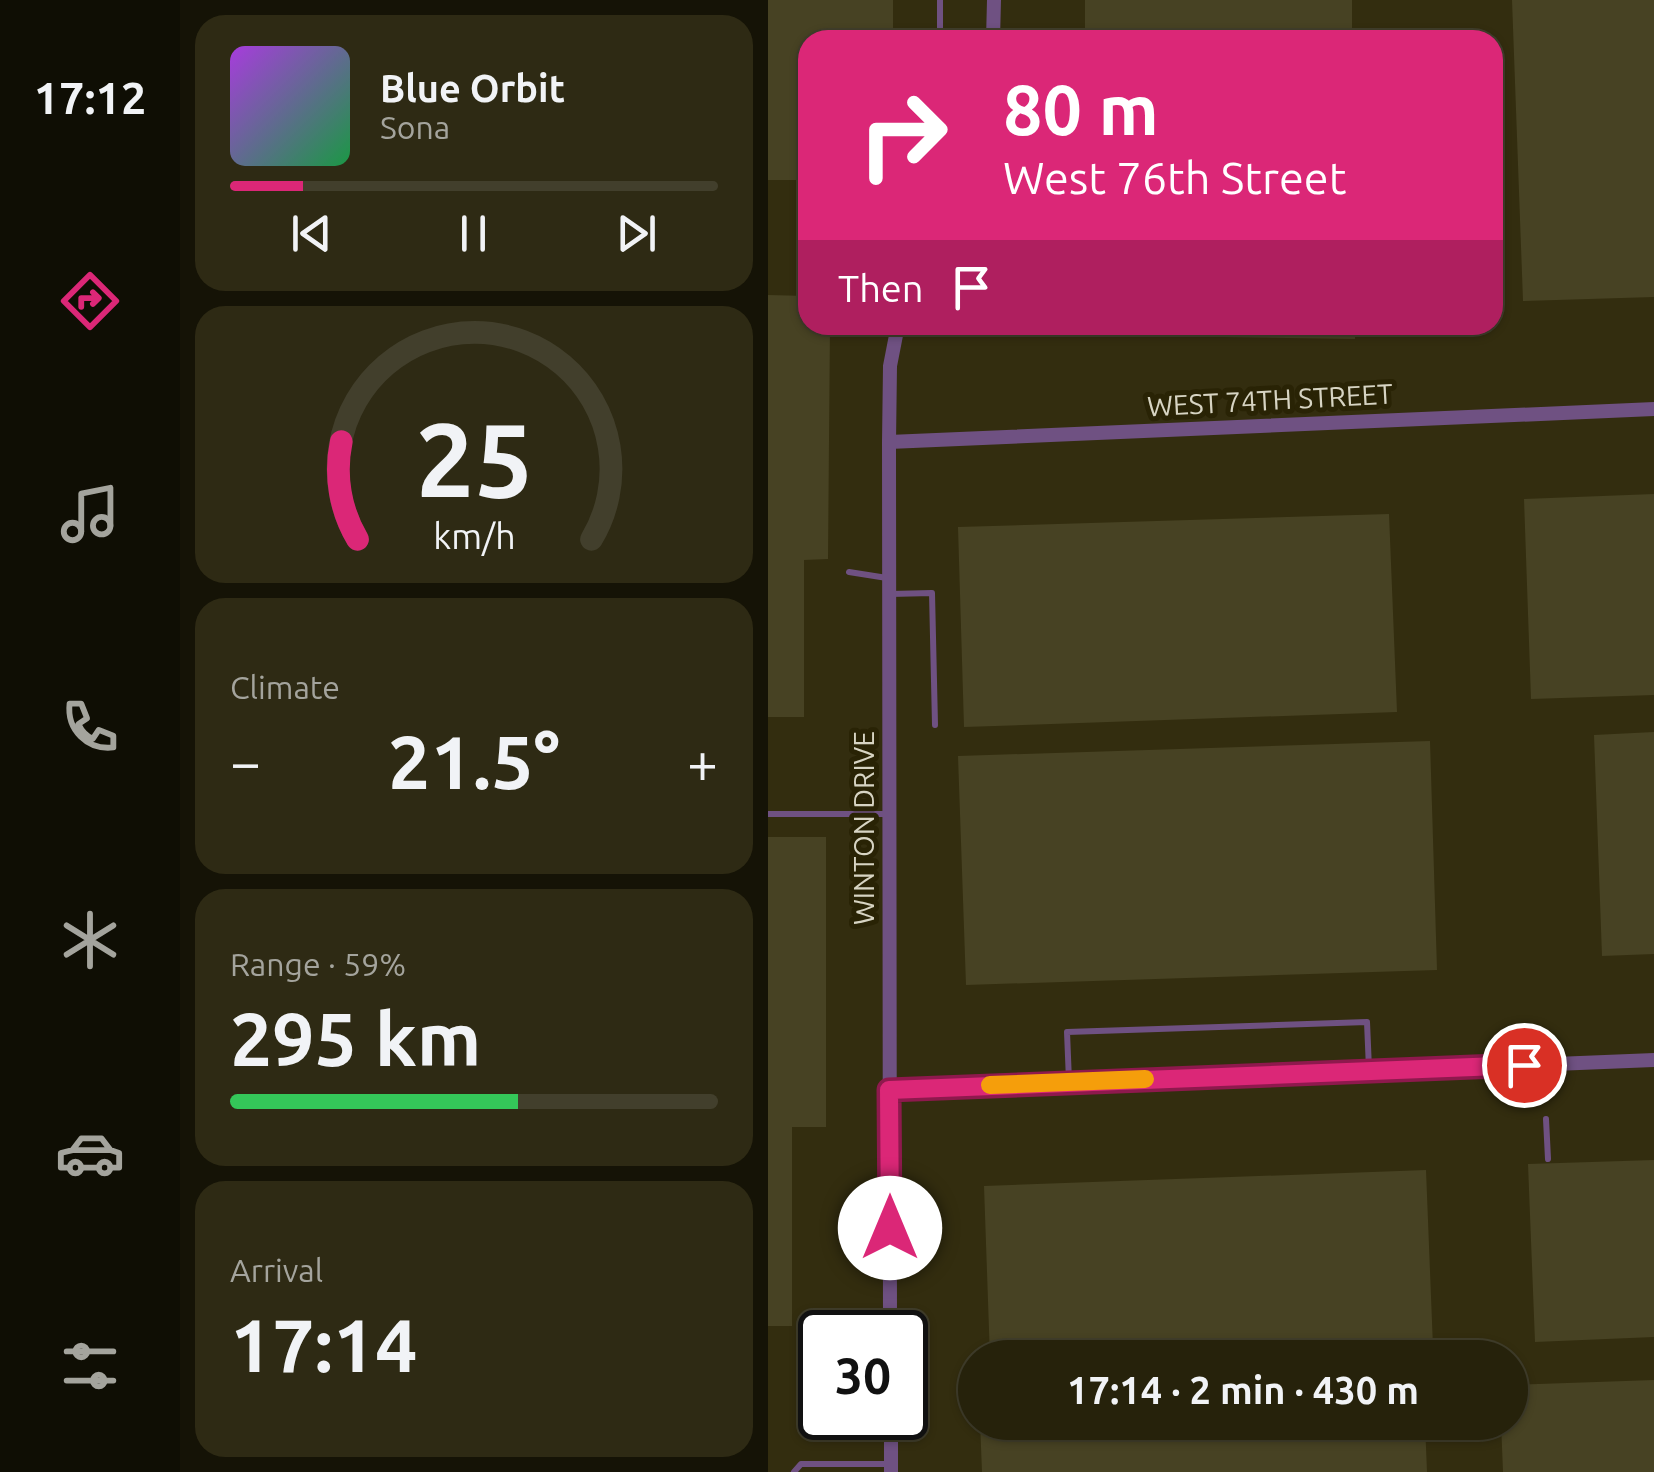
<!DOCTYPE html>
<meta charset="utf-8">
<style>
body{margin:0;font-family:Ubuntu,sans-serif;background:#2e2a14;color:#f1f3f6;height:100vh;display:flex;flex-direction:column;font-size:38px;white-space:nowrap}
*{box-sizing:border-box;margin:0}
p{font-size:32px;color:#a4a49d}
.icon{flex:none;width:55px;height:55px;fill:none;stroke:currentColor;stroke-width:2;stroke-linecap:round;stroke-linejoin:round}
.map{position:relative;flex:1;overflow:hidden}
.side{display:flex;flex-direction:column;gap:15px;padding:15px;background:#151306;width:588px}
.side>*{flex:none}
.banner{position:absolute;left:30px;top:30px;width:705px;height:305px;border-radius:30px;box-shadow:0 2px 8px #0004,0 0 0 2px #423f2c;background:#db2777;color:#fff;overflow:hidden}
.speed{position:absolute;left:30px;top:1310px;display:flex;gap:20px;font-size:50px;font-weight:700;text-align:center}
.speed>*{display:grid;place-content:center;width:130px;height:130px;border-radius:50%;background:#26220b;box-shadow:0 2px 8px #0004,0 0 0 2px #423f2c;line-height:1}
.speed .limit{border:5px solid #111;border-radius:15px;background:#fff;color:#111}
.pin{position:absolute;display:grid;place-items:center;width:85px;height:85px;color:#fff;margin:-42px;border:5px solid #fff;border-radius:50%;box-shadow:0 2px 10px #0007}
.me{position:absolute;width:110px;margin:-55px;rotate:0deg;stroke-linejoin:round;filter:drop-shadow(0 0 8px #0008)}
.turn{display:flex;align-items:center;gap:35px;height:210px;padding:0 40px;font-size:45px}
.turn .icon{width:130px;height:130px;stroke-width:2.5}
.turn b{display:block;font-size:70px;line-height:85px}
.then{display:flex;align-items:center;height:95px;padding:0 40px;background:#0003;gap:20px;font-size:38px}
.big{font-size:75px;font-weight:600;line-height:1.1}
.side .widget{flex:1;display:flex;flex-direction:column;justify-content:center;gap:15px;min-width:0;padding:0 35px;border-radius:30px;background:#2e2a14}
.side .dial{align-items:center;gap:0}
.dial svg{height:260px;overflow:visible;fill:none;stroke:#423f2c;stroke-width:7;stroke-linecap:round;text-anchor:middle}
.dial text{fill:#f1f3f6;stroke:none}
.song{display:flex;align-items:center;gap:30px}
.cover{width:120px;height:120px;border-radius:15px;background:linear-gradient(135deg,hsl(280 70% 55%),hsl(140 70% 35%))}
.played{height:10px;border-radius:5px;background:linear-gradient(90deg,#db2777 15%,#423f2c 15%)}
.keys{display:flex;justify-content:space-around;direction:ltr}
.heat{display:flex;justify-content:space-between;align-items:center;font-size:55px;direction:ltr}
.charge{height:15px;border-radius:8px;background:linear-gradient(90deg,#34c759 59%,#423f2c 0)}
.trip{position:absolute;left:190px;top:1340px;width:570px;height:100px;border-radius:50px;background:#26220b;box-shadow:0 2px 8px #0004,0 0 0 2px #423f2c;font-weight:600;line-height:100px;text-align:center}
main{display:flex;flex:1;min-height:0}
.tabs{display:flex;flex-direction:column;width:180px;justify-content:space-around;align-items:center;background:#0f0e04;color:#a4a49d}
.tabs .icon{width:70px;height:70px}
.tabs .current{color:#db2777}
.tabs b{font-size:45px;color:#f1f3f6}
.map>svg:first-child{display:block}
</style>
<main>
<nav class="tabs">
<b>17:12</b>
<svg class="icon current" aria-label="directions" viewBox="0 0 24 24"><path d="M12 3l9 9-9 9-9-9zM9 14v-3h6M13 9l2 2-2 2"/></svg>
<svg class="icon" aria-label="music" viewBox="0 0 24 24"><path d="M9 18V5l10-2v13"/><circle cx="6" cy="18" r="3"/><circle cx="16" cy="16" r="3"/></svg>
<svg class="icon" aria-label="phone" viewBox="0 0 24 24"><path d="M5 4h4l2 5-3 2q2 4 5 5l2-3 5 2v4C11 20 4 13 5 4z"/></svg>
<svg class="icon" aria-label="climate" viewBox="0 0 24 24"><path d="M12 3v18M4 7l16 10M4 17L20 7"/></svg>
<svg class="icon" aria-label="car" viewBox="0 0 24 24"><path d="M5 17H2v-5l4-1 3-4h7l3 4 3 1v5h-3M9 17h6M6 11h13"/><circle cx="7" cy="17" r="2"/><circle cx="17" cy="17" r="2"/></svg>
<svg class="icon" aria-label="filters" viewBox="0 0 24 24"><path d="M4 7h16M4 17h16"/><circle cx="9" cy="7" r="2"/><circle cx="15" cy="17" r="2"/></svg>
</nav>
<section class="side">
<div class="widget">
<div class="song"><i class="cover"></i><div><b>Blue Orbit</b><p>Sona</p></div></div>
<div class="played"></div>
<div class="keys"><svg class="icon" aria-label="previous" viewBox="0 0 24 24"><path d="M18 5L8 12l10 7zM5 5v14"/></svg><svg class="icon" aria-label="pause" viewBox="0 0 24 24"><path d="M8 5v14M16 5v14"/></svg><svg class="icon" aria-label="next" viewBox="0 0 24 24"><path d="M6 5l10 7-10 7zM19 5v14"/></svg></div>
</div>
<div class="widget dial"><svg viewBox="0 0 100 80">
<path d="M14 69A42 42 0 1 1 86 69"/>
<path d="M14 69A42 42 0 0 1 9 39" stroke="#db2777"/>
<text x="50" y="56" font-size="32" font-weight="700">25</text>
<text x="50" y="72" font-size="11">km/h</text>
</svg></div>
<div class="widget"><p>Climate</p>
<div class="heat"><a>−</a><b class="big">21.5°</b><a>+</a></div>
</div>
<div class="widget"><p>Range · 59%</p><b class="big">295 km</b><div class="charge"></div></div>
<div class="widget"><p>Arrival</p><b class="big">17:14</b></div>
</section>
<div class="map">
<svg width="887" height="1472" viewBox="0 0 887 1472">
<rect width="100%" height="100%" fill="#332d0f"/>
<g fill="#474223">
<path d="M0,0H125V40H40V180H0Z"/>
<rect x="317" y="0" width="267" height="40"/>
<path d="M744,0H887V297L755,301Z"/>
<path d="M0,295L40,296V325H62L60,559L36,560V717H0Z"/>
<path d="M318,325H587V339L318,335Z"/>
<path d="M887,494V695L763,699L756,499Z"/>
<path d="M621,514L629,712L196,727L190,527Z"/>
<path d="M887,732V954L834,956L826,735Z"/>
<path d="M662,741L669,970L198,985L190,756Z"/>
<path d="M0,837H58V1127H24V1326H0Z"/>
<path d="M887,1160V1337L767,1342L760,1164Z"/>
<path d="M658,1170L665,1347L386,1358H222L216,1186Z"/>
<path d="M887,1380V1472H735L733,1422H742V1385Z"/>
<path d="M212,1422H657L659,1472H214Z"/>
</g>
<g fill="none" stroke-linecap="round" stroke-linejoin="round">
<g stroke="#6f5182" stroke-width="6">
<path d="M172,0V40"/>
<path d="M81,572L119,578"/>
<path d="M122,594L164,593L167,725"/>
<path d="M0,814H119"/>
<path d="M301,1081L299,1032L599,1022L601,1069"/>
<path d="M778,1119L780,1159"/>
<path d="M26,1472L33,1464H122"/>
</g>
<g stroke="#6f5182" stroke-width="14">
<path d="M225,40L226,0"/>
<path d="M121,442L887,409"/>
<path d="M121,1090L887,1060"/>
<path d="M122,1332L121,442L122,366L130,325"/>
<path d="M123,1418V1472"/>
</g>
</g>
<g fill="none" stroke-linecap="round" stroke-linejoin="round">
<defs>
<path id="route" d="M122,1228L121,1090L756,1065"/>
</defs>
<use href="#route" stroke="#8e194d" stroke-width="25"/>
<use href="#route" stroke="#db2777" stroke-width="18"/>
<path stroke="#f59e0b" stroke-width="18" d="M222,1085L377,1079"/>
</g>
<g text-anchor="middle" stroke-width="10" stroke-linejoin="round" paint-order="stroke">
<g font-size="28" fill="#d7d4c3" stroke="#292305">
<text transform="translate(502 400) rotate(-3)" y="10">WEST 74TH STREET</text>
<text transform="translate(96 828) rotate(-90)" y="10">WINTON DRIVE</text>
</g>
</g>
</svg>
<div class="speed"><div class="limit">30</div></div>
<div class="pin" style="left:756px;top:1065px;background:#d93025"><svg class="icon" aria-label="arrive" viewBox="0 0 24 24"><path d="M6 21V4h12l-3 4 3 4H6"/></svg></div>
<svg class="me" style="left:122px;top:1228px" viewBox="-20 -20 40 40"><circle r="19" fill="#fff"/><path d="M0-13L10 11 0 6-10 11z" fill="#db2777"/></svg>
<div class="trip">17:14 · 2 min · 430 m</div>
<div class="banner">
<div class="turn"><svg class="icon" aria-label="right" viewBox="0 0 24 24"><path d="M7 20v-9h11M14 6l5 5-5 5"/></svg><div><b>80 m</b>West 76th Street</div></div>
<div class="then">Then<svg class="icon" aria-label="arrive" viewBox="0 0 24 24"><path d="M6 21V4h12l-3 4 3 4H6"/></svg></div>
</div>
</div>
</main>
